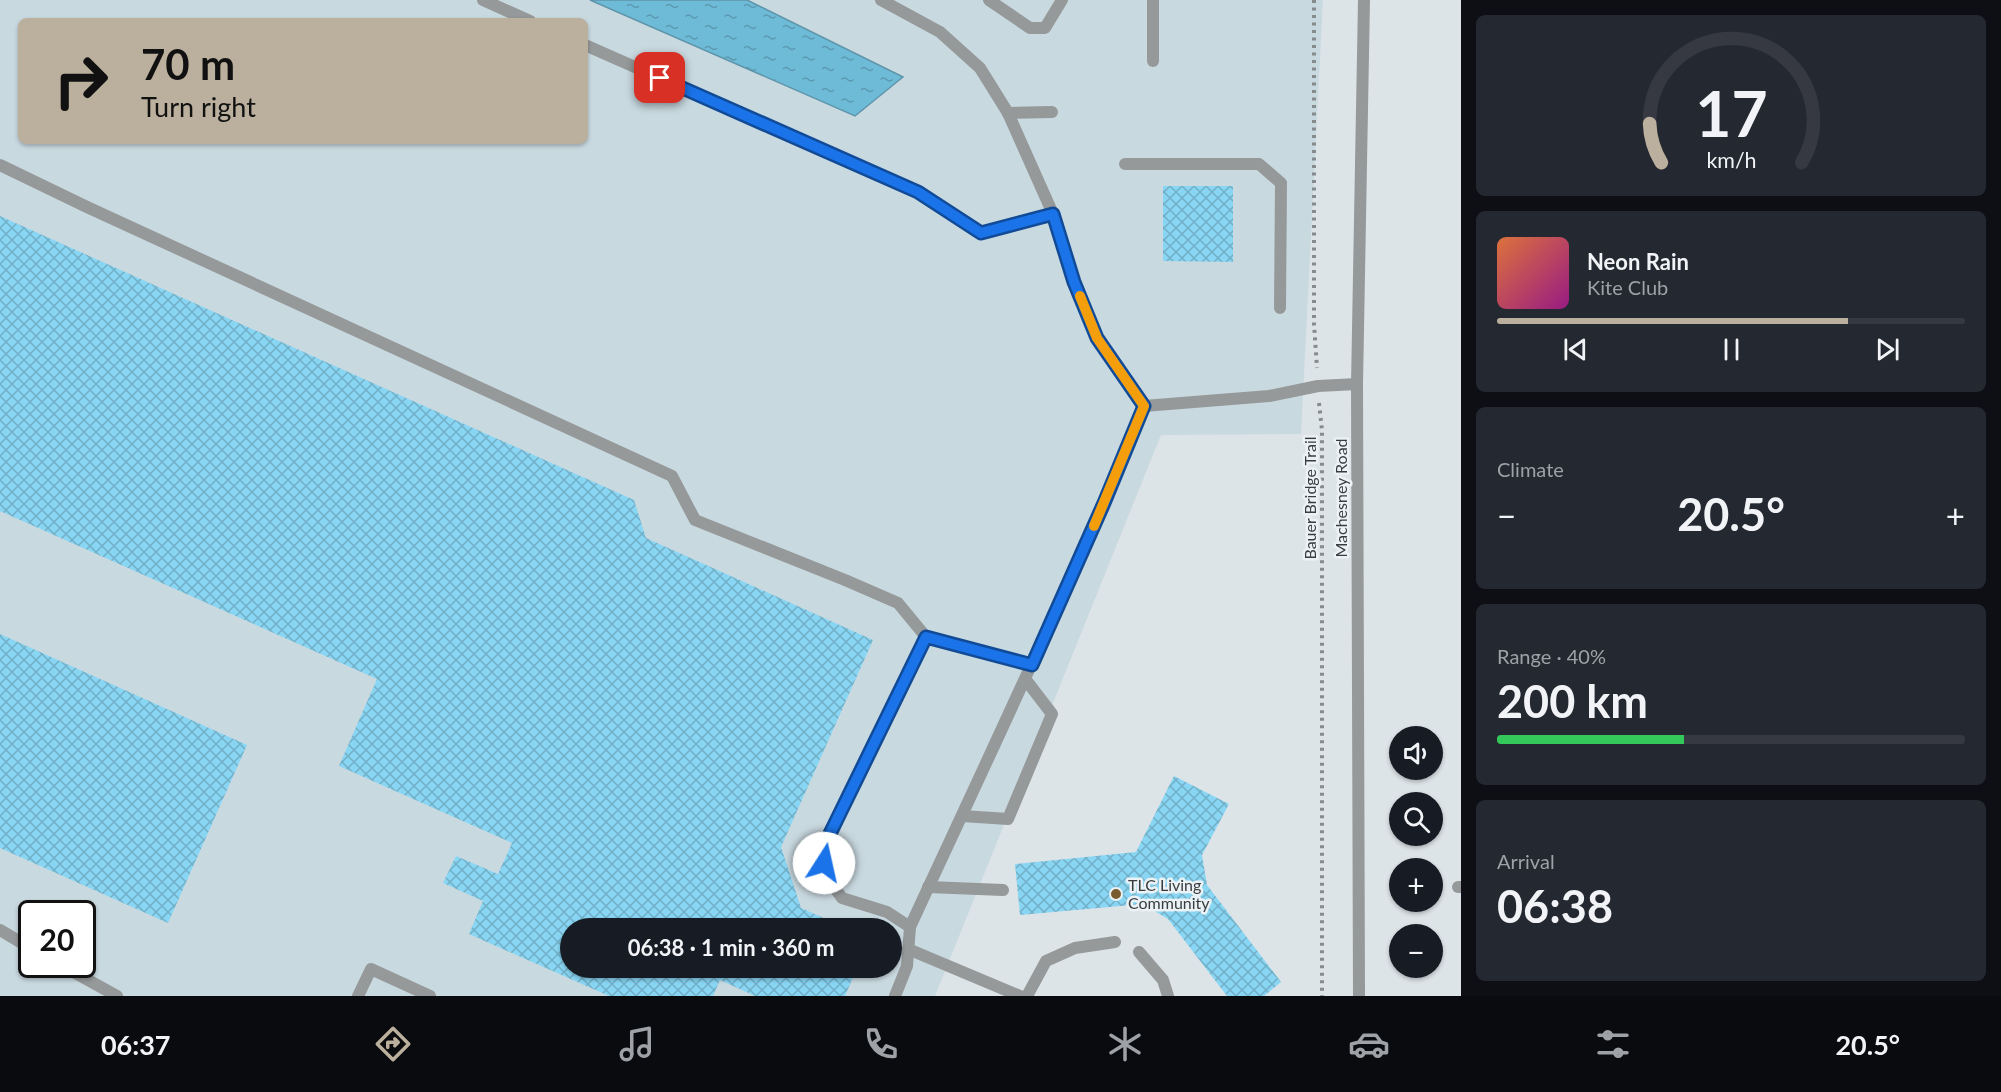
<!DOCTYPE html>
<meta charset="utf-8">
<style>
body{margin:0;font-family:Lato,sans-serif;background:#242831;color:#f1f3f6;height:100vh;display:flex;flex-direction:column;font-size:22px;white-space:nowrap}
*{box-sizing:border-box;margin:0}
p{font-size:20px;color:#9ea1a6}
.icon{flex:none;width:33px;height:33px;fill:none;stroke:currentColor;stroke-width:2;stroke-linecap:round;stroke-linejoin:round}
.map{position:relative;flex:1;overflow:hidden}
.sheet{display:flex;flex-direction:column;gap:15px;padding:15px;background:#0d0f14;width:540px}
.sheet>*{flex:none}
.hud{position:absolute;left:18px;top:18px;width:570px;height:126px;border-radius:9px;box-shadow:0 2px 4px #0004;background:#bbaf9d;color:#111;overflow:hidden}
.fabs{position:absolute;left:1389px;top:726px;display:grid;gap:12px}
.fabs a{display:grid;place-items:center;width:54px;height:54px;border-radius:50%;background:#171b24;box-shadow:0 2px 4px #0004;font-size:30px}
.speed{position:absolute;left:18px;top:900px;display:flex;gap:12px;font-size:30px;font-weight:700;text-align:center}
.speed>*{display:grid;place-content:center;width:78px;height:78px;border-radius:50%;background:#171b24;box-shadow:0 2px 4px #0004;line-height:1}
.speed .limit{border:3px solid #111;border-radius:9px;background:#fff;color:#111}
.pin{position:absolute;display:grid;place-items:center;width:51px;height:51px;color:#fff;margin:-26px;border-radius:12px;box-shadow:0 3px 9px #0006}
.me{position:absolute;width:66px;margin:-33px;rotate:10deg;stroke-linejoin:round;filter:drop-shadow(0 0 4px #0008)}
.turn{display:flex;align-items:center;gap:21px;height:126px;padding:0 24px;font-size:27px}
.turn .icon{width:78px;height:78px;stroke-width:2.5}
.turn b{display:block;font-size:42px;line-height:51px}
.big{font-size:45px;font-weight:700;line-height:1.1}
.sheet .tile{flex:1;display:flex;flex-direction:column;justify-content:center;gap:9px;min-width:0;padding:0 21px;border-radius:9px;background:#242831}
.sheet .dial{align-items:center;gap:0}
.dial svg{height:156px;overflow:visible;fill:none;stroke:#363941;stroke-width:7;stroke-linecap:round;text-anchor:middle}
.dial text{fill:#f1f3f6;stroke:none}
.song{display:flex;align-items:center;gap:18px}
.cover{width:72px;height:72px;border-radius:9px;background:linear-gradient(135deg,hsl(20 70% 55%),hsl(310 70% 35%))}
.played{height:6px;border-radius:3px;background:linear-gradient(90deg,#bbaf9d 75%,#363941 75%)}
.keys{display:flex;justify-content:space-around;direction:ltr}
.heat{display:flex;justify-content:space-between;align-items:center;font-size:33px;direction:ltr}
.charge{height:9px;border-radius:4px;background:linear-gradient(90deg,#34c759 40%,#363941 0)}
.trip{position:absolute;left:560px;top:918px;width:342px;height:60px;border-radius:30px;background:#171b24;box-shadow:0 2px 4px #0004;font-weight:700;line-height:60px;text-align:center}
.tab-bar{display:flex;height:96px;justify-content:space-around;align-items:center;background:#090b0e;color:#9ea1a6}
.tab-bar .icon{width:42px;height:42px}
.tab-bar .on{color:#bbaf9d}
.tab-bar b{font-size:27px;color:#f1f3f6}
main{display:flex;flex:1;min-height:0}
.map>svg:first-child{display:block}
</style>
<main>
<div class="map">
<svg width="1461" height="996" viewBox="0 0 1461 996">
<defs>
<pattern id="water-ripples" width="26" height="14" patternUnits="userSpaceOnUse" patternTransform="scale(1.5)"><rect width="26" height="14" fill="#6ebbd8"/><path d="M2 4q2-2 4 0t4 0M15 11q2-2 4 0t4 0" fill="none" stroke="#5b99b1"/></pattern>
<pattern id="building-cross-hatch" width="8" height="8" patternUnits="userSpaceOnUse" patternTransform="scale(1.5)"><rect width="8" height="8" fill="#89d6f4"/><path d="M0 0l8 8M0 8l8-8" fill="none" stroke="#71afc7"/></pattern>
</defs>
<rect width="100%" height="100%" fill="#dde4e8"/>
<path fill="#c9d9e0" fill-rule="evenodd" d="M0,0H1323L1301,434L1161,435L935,996H0ZM21,21H585V141H21ZM32,914H82V964H32ZM570,928H891V968H570Z"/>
<path fill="url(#water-ripples)" stroke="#5e95aa" stroke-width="1.5" d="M590,0H747L903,77L855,116Z"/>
<g fill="url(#building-cross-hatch)">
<path d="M1163,186H1233V262L1163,261Z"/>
<path d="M0,216L634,500L646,538L873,640L781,847L801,908L846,928H570V968H857L845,996H755L720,980L713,996H609L469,934L483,901L443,883L456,856L498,874L512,843L339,766L377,679L0,511Z"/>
<path d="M0,634L247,745L168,923L0,848Z"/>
<path d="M1174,776L1229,804L1202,855L1207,885L1281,982L1264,996H1227L1168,919L1143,904L1020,915L1015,864L1136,852Z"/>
</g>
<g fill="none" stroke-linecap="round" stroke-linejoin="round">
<g stroke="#868b8e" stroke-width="4" stroke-dasharray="3 4.5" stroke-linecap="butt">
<path d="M1314,0V324L1317,368"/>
<path d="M1319,403L1322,430V996"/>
</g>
<g stroke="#96999a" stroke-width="12">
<path d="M483,0L530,21"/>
<path d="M881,0L940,32L980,68L1008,113L1053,214L1074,282L1097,338L1144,406C1072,582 990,754 910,927L907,966L895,996"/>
<path d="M989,0L1030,28H1045L1062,0"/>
<path d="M1153,0V61"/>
<path d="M585,45L918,192L982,233L1053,214"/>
<path d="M1008,113L1052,112"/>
<path d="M1125,164H1259L1281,183L1280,308"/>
<path d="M0,165L87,207L672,476L695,520L845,580L898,603L926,637L1032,665"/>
<path d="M962,816L1008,819L1052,714L1026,680"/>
<path d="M928,887L1003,890"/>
<path d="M910,927L887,912L842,898L826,876L822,850L926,637"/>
<path d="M0,930L32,949"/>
<path d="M908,949L1020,996"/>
<path d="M1139,952L1163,980L1168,996"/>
<path d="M59,964L117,996"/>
<path d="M358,996L371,969L430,996"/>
<path d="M1027,996L1046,961L1075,948L1115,942"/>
</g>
<g stroke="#96999a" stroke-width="12">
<path d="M1144,406L1269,396L1318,386L1357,384"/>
<path d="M1458,887H1461"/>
<path d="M1359,996L1357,384L1364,0"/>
</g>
</g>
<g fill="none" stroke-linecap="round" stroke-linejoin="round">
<defs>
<path id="route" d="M660,78L918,192L981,233L1053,214L1074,282L1097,338L1144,406L1104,503L1032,665L926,637L822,850L824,863"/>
</defs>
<use href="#route" stroke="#114b97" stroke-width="15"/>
<use href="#route" stroke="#1a73e8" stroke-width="10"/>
<path stroke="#f59e0b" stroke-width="10" d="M1080,296L1097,338L1144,406L1094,526"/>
</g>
<circle fill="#7a5b30" stroke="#eaf2f5" stroke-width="2" cx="1116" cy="894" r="6"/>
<g text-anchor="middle" stroke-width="5" stroke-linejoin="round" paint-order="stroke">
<g font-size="16" fill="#3a3d3f" stroke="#eaf2f5">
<text transform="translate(1310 498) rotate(-90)" y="6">Bauer Bridge Trail</text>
<text transform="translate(1341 498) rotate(-90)" y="6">Machesney Road</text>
</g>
<g font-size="16" fill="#3a3d3f" stroke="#eaf2f5" text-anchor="start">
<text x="1128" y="891">TLC Living<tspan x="1128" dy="18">Community</tspan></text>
</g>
</g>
</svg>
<div class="fabs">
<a><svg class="icon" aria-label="sound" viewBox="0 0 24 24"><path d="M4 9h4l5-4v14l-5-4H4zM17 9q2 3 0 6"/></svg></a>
<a><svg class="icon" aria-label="search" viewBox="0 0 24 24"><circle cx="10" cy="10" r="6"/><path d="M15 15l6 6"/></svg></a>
<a>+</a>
<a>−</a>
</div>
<div class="speed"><div class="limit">20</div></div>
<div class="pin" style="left:660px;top:78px;background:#d93025"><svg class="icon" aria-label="arrive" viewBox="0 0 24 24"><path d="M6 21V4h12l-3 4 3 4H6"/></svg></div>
<svg class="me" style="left:824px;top:863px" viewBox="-20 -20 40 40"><circle r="19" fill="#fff"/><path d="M0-13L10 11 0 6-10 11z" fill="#1a73e8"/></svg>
<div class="trip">06:38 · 1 min · 360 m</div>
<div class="hud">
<div class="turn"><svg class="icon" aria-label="right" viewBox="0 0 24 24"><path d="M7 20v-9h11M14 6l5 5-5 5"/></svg><div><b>70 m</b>Turn right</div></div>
</div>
</div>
<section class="sheet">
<div class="tile dial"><svg viewBox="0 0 100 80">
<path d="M14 69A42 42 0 1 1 86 69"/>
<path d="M14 69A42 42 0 0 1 8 49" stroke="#bbaf9d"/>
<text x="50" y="56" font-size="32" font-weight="700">17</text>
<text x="50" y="72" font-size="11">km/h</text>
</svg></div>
<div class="tile">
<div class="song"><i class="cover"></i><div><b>Neon Rain</b><p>Kite Club</p></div></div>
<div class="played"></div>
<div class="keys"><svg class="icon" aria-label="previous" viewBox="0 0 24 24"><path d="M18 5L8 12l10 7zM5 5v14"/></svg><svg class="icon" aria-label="pause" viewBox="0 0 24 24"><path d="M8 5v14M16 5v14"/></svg><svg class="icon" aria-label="next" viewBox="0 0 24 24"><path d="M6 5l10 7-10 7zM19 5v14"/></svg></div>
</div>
<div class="tile"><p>Climate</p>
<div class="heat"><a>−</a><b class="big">20.5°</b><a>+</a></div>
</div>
<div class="tile"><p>Range · 40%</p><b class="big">200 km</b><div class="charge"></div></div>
<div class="tile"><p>Arrival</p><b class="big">06:38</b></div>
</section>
</main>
<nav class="tab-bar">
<b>06:37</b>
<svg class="icon on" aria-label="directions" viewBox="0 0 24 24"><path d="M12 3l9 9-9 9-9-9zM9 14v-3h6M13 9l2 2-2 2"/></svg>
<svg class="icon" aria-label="music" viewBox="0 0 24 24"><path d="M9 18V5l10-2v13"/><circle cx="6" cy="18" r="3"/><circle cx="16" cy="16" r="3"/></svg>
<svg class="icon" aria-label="phone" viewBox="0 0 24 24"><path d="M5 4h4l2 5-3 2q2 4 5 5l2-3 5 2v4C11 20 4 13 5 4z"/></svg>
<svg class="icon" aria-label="climate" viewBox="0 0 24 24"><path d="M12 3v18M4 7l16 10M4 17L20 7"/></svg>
<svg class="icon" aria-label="car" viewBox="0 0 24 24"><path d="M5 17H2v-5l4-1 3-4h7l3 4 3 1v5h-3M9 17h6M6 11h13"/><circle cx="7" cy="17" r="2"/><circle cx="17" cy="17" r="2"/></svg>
<svg class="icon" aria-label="filters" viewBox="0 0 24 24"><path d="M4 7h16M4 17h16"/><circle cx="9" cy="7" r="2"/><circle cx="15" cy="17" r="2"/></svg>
<b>20.5°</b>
</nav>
